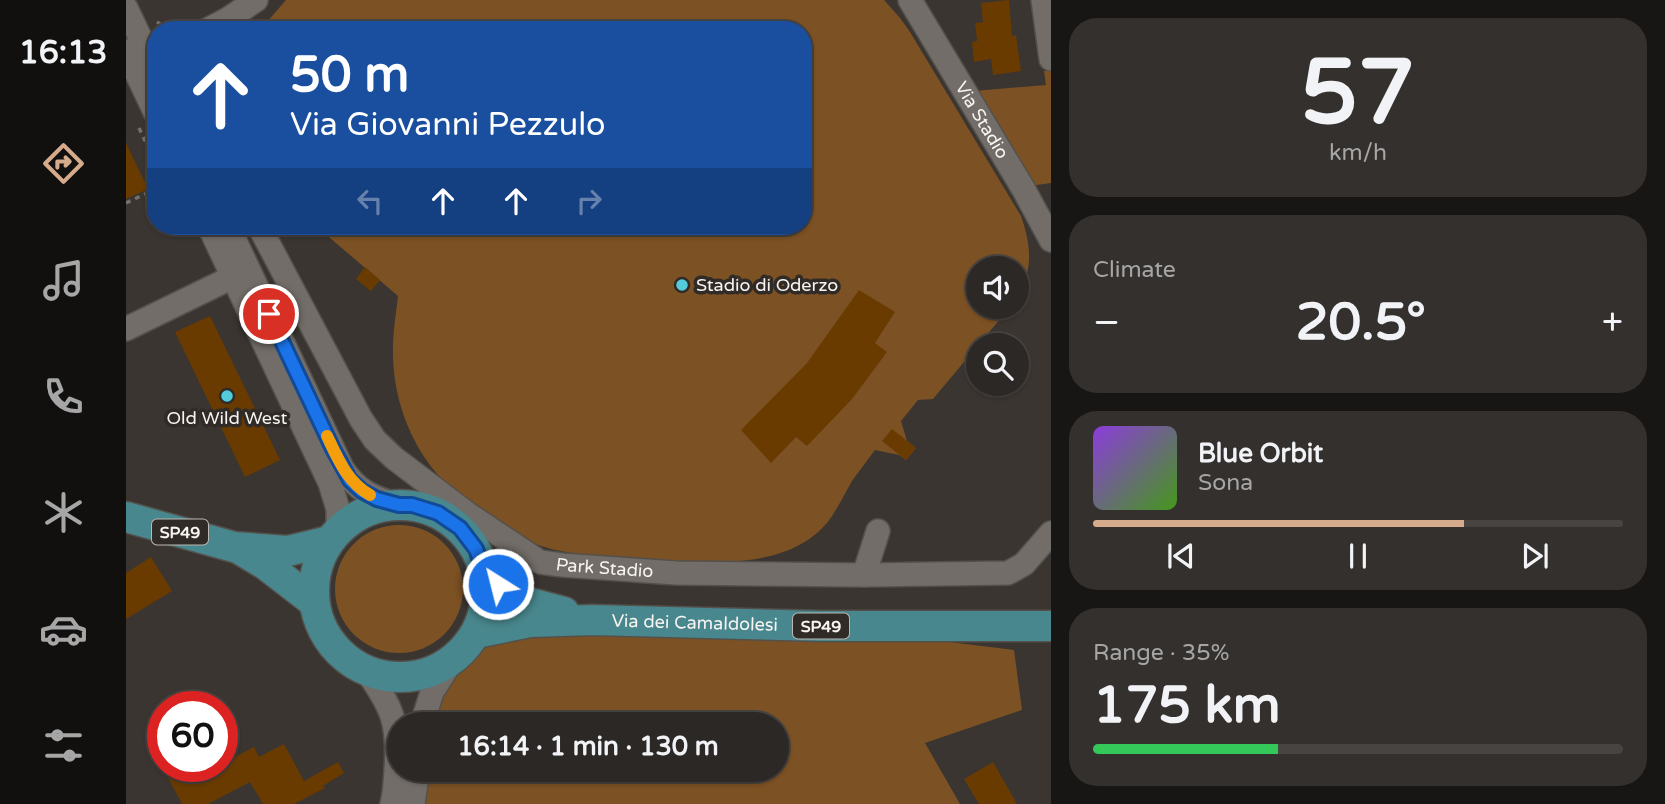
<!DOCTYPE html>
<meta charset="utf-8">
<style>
body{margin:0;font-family:"Varela Round",sans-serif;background:#34302d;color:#f1f3f6;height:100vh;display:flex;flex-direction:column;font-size:26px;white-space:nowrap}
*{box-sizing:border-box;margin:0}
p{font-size:23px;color:#a6a6a7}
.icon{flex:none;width:38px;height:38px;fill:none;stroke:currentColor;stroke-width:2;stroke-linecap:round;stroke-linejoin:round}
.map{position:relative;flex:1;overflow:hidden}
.drawer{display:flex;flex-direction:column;gap:18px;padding:18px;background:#181614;width:614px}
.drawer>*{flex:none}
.hud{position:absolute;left:21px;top:21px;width:665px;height:214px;border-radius:28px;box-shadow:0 2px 5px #0004,0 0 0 2px #484442;background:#1a4fa0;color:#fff;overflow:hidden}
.tools{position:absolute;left:840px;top:256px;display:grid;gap:14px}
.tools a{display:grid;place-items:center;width:63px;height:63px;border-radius:50%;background:#2c2825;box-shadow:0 2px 5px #0004,0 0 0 2px #484442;font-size:35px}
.speed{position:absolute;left:21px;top:691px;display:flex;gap:14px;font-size:35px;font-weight:700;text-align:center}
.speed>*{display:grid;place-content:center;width:91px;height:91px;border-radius:50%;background:#2c2825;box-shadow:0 2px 5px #0004,0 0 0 2px #484442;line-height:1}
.speed .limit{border:10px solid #d22;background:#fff;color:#111}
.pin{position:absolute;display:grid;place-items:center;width:60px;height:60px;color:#fff;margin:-30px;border:4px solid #fff;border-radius:50%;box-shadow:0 2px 7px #0007}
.me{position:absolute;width:77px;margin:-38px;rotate:324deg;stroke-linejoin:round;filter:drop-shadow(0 0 5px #0008)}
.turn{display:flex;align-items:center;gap:24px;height:147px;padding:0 28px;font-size:32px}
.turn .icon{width:91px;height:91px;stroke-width:2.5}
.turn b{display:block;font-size:49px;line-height:60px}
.lanes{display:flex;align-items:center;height:66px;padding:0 28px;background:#0003;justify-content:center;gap:35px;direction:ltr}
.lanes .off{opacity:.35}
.big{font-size:52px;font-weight:800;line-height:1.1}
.drawer .widget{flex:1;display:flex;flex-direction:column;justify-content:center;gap:10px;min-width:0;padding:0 24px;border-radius:28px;background:#34302d}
.drawer .dial{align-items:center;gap:0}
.dial b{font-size:91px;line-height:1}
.song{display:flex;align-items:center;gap:21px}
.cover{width:84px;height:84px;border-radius:10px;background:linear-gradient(135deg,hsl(270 70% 55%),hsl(100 70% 35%))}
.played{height:7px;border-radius:4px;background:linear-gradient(90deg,#d6ab8b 70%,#484442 70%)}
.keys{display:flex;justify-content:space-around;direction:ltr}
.heat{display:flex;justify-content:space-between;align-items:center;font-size:38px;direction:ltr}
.charge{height:10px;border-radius:5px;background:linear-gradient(90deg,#34c759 35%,#484442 0)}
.trip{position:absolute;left:261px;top:712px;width:402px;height:70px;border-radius:35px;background:#2c2825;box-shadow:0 2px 5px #0004,0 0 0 2px #484442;font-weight:800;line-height:70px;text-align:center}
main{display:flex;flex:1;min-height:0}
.tab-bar{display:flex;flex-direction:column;width:126px;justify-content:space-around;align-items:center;background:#12100f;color:#a6a6a7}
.tab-bar .icon{width:49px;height:49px}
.tab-bar .current{color:#d6ab8b}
.tab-bar b{font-size:32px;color:#f1f3f6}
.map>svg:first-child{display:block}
</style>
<main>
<nav class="tab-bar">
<b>16:13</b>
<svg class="icon current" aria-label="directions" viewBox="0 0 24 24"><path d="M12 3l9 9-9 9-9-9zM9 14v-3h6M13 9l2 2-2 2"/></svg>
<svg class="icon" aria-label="music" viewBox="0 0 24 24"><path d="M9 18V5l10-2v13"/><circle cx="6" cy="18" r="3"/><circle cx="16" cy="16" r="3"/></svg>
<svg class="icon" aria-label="phone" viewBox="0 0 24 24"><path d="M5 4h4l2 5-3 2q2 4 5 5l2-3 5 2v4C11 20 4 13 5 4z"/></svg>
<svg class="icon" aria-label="climate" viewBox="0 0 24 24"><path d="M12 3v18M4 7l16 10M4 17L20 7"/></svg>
<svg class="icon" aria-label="car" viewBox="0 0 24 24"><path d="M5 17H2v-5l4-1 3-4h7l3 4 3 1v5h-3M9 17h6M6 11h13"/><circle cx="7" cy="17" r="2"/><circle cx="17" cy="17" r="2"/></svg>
<svg class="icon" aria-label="filters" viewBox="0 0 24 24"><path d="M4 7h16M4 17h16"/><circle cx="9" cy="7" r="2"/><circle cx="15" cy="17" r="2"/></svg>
</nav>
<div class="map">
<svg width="925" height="804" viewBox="0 0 925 804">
<rect width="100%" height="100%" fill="#3a3531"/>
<g fill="#7c5123">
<path d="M160,0H758L774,18L784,32L895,216C905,245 908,269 891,297V268H852V306H885L807,399L792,400L775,421L781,441L790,448L780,460L773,455L749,450C741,461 733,471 726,481C718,495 711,510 701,523C658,573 578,561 520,560L515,558C480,557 442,556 409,544C387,536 370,521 351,507C342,501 333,495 325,488C287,454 266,400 267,349C267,331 270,314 272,296L190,226H677V30H134Z"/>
<path d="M925,70V183L904,186L848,91L920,85L918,71Z"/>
<circle cx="273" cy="589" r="64"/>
<path d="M695,626L888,650L896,710L799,743L834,804H287L292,770H651V724H296L327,659L340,647L350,633Z"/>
</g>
<g fill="#693b00">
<path d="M883,0L886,36L890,35L895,71L867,75L865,59L848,62L846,42L851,41L849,23L857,22L855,3Z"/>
<path d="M0,143L22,189L0,199Z"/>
<path d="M239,267L254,280L245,291L230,279Z"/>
<path d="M733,290L769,312L749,343L761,352L726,399L681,446L670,437L645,463L615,430L681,363Z"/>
<path d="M84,316L154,460L119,477L49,332Z"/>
<path d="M766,429L790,448L780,460L756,441Z"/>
<path d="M25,557L46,591L0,619V573Z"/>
<path d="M158,744L178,781L212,762L218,773L197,786L199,788L168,804H137L124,782L82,804H56L36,766H96V764L128,747L133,757Z"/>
<path d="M867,762L891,804H853L838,779Z"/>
</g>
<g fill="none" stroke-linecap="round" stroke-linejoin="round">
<defs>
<g id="minor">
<path id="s1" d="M784,0L898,190L925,240"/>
<path d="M917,0L925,59"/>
<path d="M0,8L30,71"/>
<path d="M81,30L102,19L130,0"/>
<path d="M0,51L30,114"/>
<path d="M83,226L204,483L212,509V531"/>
<path d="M102,226L216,468C231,491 247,498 273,505"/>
<path id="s2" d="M133,226L235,419L249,440L268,458L342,514L414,562L436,565L550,573L738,575L752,531"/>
<path d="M0,329L119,271"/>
<path d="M738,575L882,573L898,564L925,533"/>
<path d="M239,669C267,708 273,723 270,771C269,782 269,793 266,804"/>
<path d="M296,724L306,692L327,659"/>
<path d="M287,804L292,770"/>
</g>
<g id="major">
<circle cx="274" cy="591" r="86"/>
<path d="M0,517L108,547L162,551L203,541"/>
<path d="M115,550L140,565L188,602"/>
<path d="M359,574L386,594L404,603L438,612"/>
<path id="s3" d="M350,633L404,622L466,620L695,626H925"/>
</g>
</defs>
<use href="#minor" stroke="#54514d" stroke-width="26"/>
<use href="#major" stroke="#54514d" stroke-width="33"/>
<g stroke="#736f6b" stroke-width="3.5" stroke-dasharray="5 5" stroke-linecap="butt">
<path d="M31,22L44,30"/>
<path d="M13,128L30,164"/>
<path d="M0,203L30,189"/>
</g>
<use href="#minor" stroke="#726d68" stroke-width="23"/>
<use href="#major" stroke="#48878d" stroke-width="30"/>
</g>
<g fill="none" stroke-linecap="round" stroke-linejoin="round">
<defs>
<path id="route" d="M143,314L207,449L224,480L236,491L251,499L273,505H286L312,513L334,528L350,549L359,574L372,584"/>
</defs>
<use href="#route" stroke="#114b97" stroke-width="18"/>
<use href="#route" stroke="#1a73e8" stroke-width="12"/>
<path stroke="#f59e0b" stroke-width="12" d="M201,436C212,459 221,482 244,495"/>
</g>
<g fill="#53cbda" stroke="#302b27" stroke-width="2.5">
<circle cx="556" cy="285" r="7"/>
<circle cx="101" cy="396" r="7"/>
</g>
<g text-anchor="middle" stroke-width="7" stroke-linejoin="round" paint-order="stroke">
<g fill="#302b27" stroke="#bbb8b4" stroke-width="2">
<rect x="26" y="519.5" width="56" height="25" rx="5"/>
<rect x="667" y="613.5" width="56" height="25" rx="5"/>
</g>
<g font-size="16" font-weight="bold" fill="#f7f4f1">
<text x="54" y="538">SP49</text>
<text x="695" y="632">SP49</text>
</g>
<g font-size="18" fill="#f7f4f1" stroke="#302b27">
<text dy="6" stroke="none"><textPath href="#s1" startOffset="140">Via Stadio</textPath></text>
<text dy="6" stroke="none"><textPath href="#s2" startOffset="514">Park Stadio</textPath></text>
<text dy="6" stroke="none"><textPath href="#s3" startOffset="220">Via dei Camaldolesi</textPath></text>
</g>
<g font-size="18" fill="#f7f4f1" stroke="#302b27" text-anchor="start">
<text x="570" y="291">Stadio di Oderzo</text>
<text x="101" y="424" text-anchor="middle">Old Wild West</text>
</g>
</g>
</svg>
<div class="tools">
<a><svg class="icon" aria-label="sound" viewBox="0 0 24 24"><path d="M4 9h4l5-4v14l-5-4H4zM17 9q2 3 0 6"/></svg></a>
<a><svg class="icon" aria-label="search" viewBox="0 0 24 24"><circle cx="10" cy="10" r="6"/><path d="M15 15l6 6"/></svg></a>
</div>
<div class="speed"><div class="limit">60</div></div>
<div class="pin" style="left:143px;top:314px;background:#d93025"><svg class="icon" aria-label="arrive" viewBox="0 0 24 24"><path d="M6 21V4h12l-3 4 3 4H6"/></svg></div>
<svg class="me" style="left:372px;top:584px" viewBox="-20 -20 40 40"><circle r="17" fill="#1a73e8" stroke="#fff" stroke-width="3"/><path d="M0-11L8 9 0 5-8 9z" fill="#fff"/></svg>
<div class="trip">16:14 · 1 min · 130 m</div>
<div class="hud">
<div class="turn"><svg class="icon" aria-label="ahead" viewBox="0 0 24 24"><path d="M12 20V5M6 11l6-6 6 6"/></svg><div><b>50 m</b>Via Giovanni Pezzulo</div></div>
<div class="lanes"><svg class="icon off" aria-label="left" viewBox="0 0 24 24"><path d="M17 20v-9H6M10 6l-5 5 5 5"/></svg><svg class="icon" aria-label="ahead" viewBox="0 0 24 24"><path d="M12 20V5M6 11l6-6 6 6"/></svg><svg class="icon" aria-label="ahead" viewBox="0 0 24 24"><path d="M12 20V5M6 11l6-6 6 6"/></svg><svg class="icon off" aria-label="right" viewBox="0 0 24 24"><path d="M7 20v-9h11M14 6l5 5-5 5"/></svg></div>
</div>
</div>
<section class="drawer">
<div class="widget dial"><b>57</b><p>km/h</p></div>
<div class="widget"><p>Climate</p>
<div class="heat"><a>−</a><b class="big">20.5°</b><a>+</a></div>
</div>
<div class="widget">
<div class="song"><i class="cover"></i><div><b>Blue Orbit</b><p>Sona</p></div></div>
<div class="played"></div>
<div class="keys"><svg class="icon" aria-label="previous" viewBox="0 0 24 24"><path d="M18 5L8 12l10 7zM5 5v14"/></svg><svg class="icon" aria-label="pause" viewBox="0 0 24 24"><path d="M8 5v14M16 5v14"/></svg><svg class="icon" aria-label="next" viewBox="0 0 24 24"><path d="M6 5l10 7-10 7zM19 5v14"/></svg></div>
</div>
<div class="widget"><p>Range · 35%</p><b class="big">175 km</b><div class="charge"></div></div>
</section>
</main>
